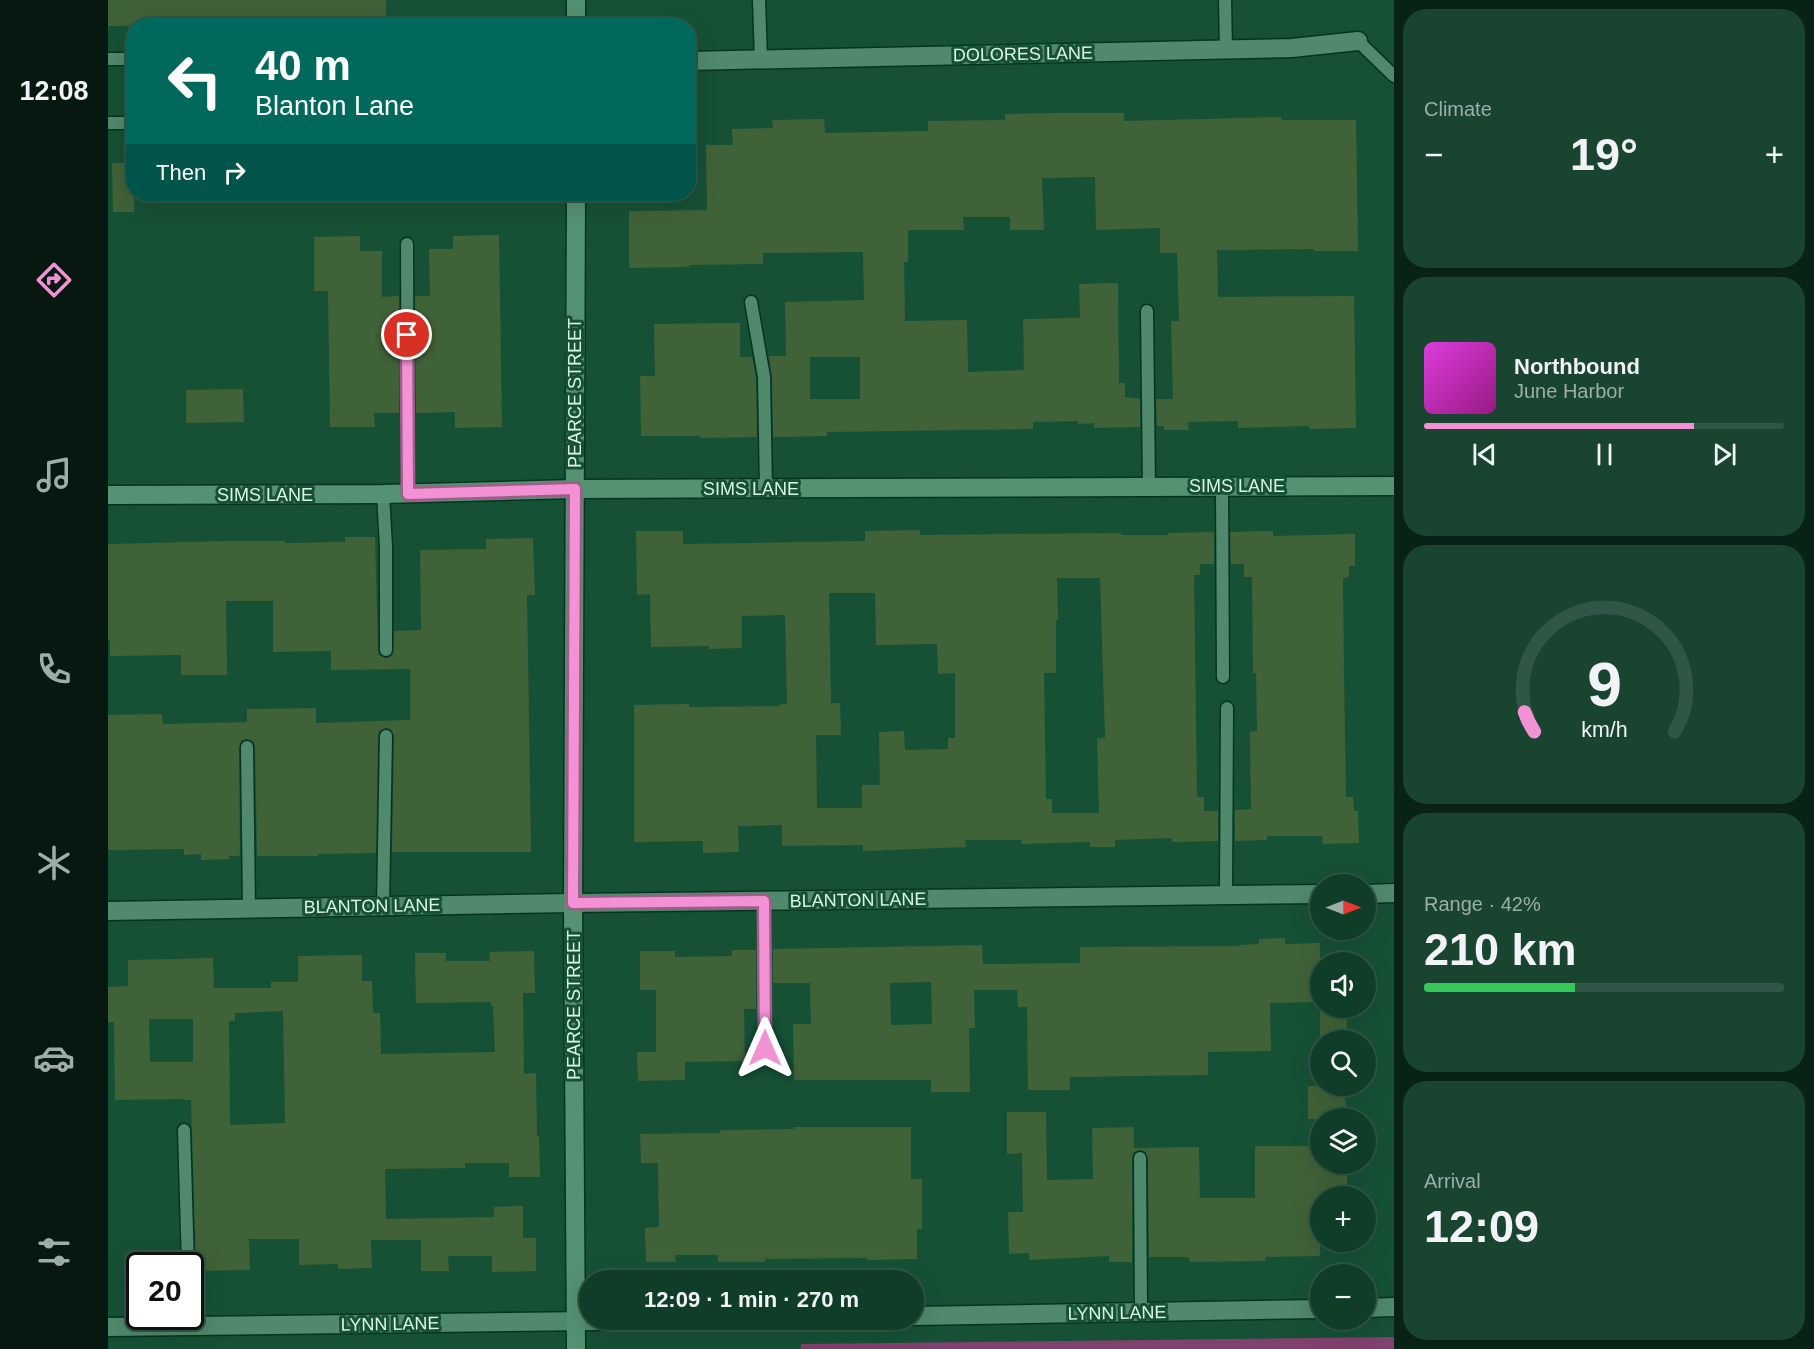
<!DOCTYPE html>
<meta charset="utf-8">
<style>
body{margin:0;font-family:Arial,sans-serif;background:#194430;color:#f1f3f6;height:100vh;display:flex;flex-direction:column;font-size:22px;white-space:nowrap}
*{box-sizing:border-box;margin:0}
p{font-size:20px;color:#9caea8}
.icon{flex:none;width:33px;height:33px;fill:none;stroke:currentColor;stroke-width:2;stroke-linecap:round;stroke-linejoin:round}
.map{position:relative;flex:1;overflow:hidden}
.panel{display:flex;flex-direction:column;gap:9px;padding:9px;background:#092216;width:420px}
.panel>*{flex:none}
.hud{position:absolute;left:18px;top:18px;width:570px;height:183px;border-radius:24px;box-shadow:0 6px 24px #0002,0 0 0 2px #305645;background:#00695c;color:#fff;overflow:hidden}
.needle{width:39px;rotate:90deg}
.fabs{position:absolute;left:1202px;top:874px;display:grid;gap:12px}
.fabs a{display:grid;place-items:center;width:66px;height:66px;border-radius:50%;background:#103d28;box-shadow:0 6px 24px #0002,0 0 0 2px #305645;font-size:30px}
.speed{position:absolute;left:18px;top:1252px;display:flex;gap:12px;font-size:30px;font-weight:700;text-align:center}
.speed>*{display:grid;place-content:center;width:78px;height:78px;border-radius:50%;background:#103d28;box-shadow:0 6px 24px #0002,0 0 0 2px #305645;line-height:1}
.speed .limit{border:3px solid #111;border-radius:9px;background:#fff;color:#111}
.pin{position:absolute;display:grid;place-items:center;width:51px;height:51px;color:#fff;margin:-26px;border:3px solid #fff;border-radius:50%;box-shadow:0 2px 6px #0007}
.me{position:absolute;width:66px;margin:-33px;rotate:0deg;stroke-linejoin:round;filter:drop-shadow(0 0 4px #0008)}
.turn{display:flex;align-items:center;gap:21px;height:126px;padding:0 30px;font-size:27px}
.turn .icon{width:78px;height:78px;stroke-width:2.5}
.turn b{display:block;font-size:42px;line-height:51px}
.then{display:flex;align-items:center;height:57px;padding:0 30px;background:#0003;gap:12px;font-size:22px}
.big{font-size:45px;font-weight:600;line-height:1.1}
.panel .card{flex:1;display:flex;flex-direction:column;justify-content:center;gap:9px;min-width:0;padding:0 21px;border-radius:24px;background:#194430}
.panel .dial{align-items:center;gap:0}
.dial svg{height:156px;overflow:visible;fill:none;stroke:#305645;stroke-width:7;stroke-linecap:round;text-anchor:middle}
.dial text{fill:#f1f3f6;stroke:none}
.song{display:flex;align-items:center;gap:18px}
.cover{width:72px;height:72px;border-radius:9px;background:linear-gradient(135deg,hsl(300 70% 55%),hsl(310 70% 35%))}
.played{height:6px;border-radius:3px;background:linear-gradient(90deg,#f391d5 75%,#305645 75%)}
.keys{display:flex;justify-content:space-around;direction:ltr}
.heat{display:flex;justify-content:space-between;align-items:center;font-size:33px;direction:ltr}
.charge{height:9px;border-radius:4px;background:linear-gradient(90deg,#34c759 42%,#305645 0)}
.trip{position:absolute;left:471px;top:1270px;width:345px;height:60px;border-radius:30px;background:#103d28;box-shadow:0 6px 24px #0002,0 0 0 2px #305645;font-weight:600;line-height:60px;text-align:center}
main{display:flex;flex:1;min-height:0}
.tabs{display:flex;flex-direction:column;width:108px;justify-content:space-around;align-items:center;background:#061810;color:#9caea8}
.tabs .icon{width:42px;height:42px}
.tabs .on{color:#f391d5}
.tabs b{font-size:27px;color:#f1f3f6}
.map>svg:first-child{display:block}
</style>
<main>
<nav class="tabs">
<b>12:08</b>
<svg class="icon on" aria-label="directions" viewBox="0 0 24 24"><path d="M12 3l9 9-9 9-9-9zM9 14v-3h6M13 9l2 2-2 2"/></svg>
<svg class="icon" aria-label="music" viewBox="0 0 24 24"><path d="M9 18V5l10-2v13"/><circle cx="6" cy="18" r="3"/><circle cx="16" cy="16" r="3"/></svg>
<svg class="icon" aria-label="phone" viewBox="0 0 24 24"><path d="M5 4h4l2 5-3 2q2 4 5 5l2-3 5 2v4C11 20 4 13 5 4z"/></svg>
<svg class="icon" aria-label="climate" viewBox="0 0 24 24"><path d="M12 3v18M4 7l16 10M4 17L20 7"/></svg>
<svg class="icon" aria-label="car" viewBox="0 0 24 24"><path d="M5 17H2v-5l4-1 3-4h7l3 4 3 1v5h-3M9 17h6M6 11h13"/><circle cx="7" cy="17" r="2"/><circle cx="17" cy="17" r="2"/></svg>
<svg class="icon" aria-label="filters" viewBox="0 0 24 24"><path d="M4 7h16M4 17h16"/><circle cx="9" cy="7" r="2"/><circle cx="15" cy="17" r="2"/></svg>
</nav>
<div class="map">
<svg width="1286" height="1349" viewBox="0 0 1286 1349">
<rect width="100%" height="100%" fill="#165136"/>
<path fill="#81416e" d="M1286,1337V1349H693V1344Z"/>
<g fill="#406238" fill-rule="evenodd">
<rect x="0" y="0" width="278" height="26"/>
<path d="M947,113H1016V121L1173,117L1174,120H1248L1250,251H1206V249L1109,250L1110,297L1246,296L1248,428L1201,429V426L1130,428V421L1080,422L1081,430H1056V426H1049L1048,399H1065L1063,321H1071L1069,253H1052V228L988,230L987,177L934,178L936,230H902V217H855L856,230H800V262H796L797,321L859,320L860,372L916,370L915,319L972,318L971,284L1010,283L1011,383H1017V397L1032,399V427L986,428V423L970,424V421L925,422V429L719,432V436L665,437L664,377L661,356H678L677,302L756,300L755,252L655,253V264L581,265V267L521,268V211L599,210L598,145H625L624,129L665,128L664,120L716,119L717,133L820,131V121L897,120V114ZM702,357H752V399H702Z"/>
<path d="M4,163H26V212H5Z"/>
<path d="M391,235L394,427L347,428V412L308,413L307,296H322L321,249H345V236Z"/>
<path d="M252,236V251H274V297L291,296V413H266L267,427H222L220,291H206V237Z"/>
<path d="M632,323V357H644L648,378L649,437L592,438V436H533L532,376H547L546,324Z"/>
<path d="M135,389L136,422L78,423V390Z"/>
<path d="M812,530V535L1013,533V535H1060V533L1106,532V564H1092V575H1086L1089,797H1096V811H1110V841L1064,842V838L1007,840V847H982V842L913,844V840H857L858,847L755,851V845L674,846V825L630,826L631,852L595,853V841L526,842V705L581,704V707L672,706V704H679L677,615L634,616V648L601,649V646L543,647L542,594L529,595L528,531H575V544L757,541V531ZM949,578H992L997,738H989L991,813H944V799H938L936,673H948V620H950ZM721,593H767L768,645L829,644L830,674L847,673V738H840V749L797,750L796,731L771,732L772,785H754V808H709L708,735H733L732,703H723Z"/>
<path d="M1165,531V536L1247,534V566H1241V577L1235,578L1236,672L1238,797H1245L1246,811H1250L1251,843L1215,844L1214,836H1159V840L1127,841V810L1143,809L1142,732L1149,731L1148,673H1145L1144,577H1136V564H1123L1122,532Z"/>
<path d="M237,537H267L270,650L271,655L277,658L282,657L285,654L286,631L313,630L312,550L378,549V539L425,538L427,595H419L423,852H284L286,736L283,729L278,728L271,731L270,736L268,853L210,854V856H149L147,747L146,742L139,739L134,740L131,747L132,856H121L122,859L93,860V854L76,855V849L0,850V715L54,714L55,724L139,722V709L208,708V723L302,720V669L223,670V651L165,652V601H118L119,675H73V655L2,656V640H0V544L120,541H177V543L237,542Z"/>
<path d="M1177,938V944L1212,943V1002L1162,1003L1163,1051L1100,1052V1075L962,1077V1090H920L919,1007H910L909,990H866L867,1028H861L862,1092H823V1080H686L685,1024H703L702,983H665V949L874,945L875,964L972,963V947L1131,946V945L1151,944V939ZM823,982L824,1024L783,1025L782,983Z"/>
<path d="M624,950H648V1009H636L637,1061L577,1062V1080L530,1081L529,1052H548V990H532V951H567V957L624,956Z"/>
<path d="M426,951L427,993H415L416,1074L428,1073L429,1136H431L432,1177H401V1163H357V1168L277,1169L278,1219L386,1217V1207L415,1206V1238H428V1271L384,1272V1256H340L341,1271H313V1240H263L264,1268L230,1269V1264L191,1265V1239H141L142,1270L87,1271L88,1266L83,1100H76V1099L7,1100L6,1022H0V987L20,986V960L105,958L106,988H163V982H190V956L254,955V981H264L265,1013H272L273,1054L387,1052L385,1006H383V1002L308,1003L307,953H338V961H382L381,952ZM175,1011L177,1123L122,1125L121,1021H127V1013ZM41,1019H85V1062H42Z"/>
<rect x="1212" y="1008" width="27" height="33"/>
<path d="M1200,1086H1237L1238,1119H1200Z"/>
<path d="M899,1112H938L939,1180L985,1179L984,1128L1026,1127V1148L1091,1147L1092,1198H1147V1146H1212V1164H1239V1197H1212V1256L1157,1257V1261L1082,1262L1081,1257H1041L1040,1158L1037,1151L1031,1150L1025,1153L1024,1158V1262H1001V1256L921,1260V1253L901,1254L900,1212H915L914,1153L899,1154Z"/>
<path d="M686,1127H803V1179H814V1229H809V1259L759,1260V1258L657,1259V1262H610V1255H567L568,1262H538L537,1228L551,1227L550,1163H533L532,1134L612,1133V1130L686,1129Z"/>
</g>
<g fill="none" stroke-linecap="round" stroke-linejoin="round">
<defs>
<g id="lane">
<path d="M651,0L653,60"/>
<path d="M1117,0L1118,50"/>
<path d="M1250,41L1286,76"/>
<path d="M0,59H26"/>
<path d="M0,123H26"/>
<path d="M299,244L300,494"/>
<path d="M643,302L656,377L658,489"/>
<path d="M1039,311L1041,487"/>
<path d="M1114,486L1115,677"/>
<path d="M275,494L278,547V650"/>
<path d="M139,747L141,908"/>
<path d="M1118,895L1119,708"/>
<path d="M656,901L657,1048"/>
<path d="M275,906L278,736"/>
<path d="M76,1130L80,1266"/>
<path d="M1032,1158L1033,1312"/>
</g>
<g id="street">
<path d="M580,61L1184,48L1250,41"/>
<path d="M1257,894L1286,893"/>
<path d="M0,911L465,903L1212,894"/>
<path d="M1257,1308L1286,1307"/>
<path d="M806,1316L1212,1309"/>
<path d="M0,1327L565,1320"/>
</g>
<g id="secondary">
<path d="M468,0V26"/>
<path d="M468,194L465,903L468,1349"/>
<path d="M0,495L275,494L467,489L1286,486"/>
</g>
</defs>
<use href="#lane" stroke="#063420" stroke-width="15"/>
<use href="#street" stroke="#063420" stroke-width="21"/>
<use href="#secondary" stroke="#063420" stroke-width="21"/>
<use href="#lane" stroke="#50896b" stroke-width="12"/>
<use href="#street" stroke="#50896b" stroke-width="18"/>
<use href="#secondary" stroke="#549271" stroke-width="18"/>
</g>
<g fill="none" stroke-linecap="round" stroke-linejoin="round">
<defs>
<path id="route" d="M299,335L300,494L467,489L465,903L656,901L657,1048"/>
</defs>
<use href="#route" stroke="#9e5e8a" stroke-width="15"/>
<use href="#route" stroke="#f391d5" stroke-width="10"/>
</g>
<g text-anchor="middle" stroke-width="6" stroke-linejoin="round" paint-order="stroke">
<g font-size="18" fill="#d8f5e4" stroke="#165136">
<text transform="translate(915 54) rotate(-1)" y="6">DOLORES LANE</text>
<text transform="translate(467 393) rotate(-90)" y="6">PEARCE STREET</text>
<text x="1129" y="492">SIMS LANE</text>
<text x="643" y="495">SIMS LANE</text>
<text x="157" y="501">SIMS LANE</text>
<text transform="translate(750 900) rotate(-1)" y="6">BLANTON LANE</text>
<text transform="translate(264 906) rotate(-1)" y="6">BLANTON LANE</text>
<text transform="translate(466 1005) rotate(-90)" y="6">PEARCE STREET</text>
<text transform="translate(1009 1313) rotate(-1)" y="6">LYNN LANE</text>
<text transform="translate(282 1324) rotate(-1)" y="6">LYNN LANE</text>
</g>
</g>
</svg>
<div class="fabs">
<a><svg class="needle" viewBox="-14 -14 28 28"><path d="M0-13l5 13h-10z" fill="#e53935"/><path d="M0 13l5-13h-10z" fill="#9caea8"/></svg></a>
<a><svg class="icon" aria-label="sound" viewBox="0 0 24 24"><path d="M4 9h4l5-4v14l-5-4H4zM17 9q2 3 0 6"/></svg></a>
<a><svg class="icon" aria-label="search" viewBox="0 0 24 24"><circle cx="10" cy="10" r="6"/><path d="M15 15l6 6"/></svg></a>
<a><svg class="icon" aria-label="layers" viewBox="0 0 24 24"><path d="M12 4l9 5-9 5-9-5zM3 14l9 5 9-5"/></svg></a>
<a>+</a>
<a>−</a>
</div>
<div class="speed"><div class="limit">20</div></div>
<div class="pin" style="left:299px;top:335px;background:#d93025"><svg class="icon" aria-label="arrive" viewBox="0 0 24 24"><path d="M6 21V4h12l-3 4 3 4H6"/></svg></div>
<svg class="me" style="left:657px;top:1048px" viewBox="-20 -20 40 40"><path d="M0-17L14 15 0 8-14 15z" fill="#f391d5" stroke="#fff" stroke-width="4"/></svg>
<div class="trip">12:09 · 1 min · 270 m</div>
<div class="hud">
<div class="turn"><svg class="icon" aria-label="left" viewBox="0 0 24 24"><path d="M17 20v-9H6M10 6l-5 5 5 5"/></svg><div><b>40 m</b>Blanton Lane</div></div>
<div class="then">Then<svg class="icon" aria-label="right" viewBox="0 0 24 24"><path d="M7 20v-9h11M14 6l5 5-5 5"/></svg></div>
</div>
</div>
<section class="panel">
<div class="card"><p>Climate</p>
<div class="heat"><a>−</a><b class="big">19°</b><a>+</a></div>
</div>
<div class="card">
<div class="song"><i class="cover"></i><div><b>Northbound</b><p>June Harbor</p></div></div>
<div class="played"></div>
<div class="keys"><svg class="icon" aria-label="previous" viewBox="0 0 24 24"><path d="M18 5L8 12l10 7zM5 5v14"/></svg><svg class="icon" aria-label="pause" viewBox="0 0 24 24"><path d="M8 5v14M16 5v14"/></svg><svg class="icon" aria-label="next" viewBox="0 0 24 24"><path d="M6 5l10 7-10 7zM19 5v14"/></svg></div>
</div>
<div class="card dial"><svg viewBox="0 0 100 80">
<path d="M14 69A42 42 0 1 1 86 69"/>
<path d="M14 69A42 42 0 0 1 9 59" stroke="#f391d5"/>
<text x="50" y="56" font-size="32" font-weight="700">9</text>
<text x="50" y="72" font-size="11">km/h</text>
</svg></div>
<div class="card"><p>Range · 42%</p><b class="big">210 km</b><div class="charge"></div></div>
<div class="card"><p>Arrival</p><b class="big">12:09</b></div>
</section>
</main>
